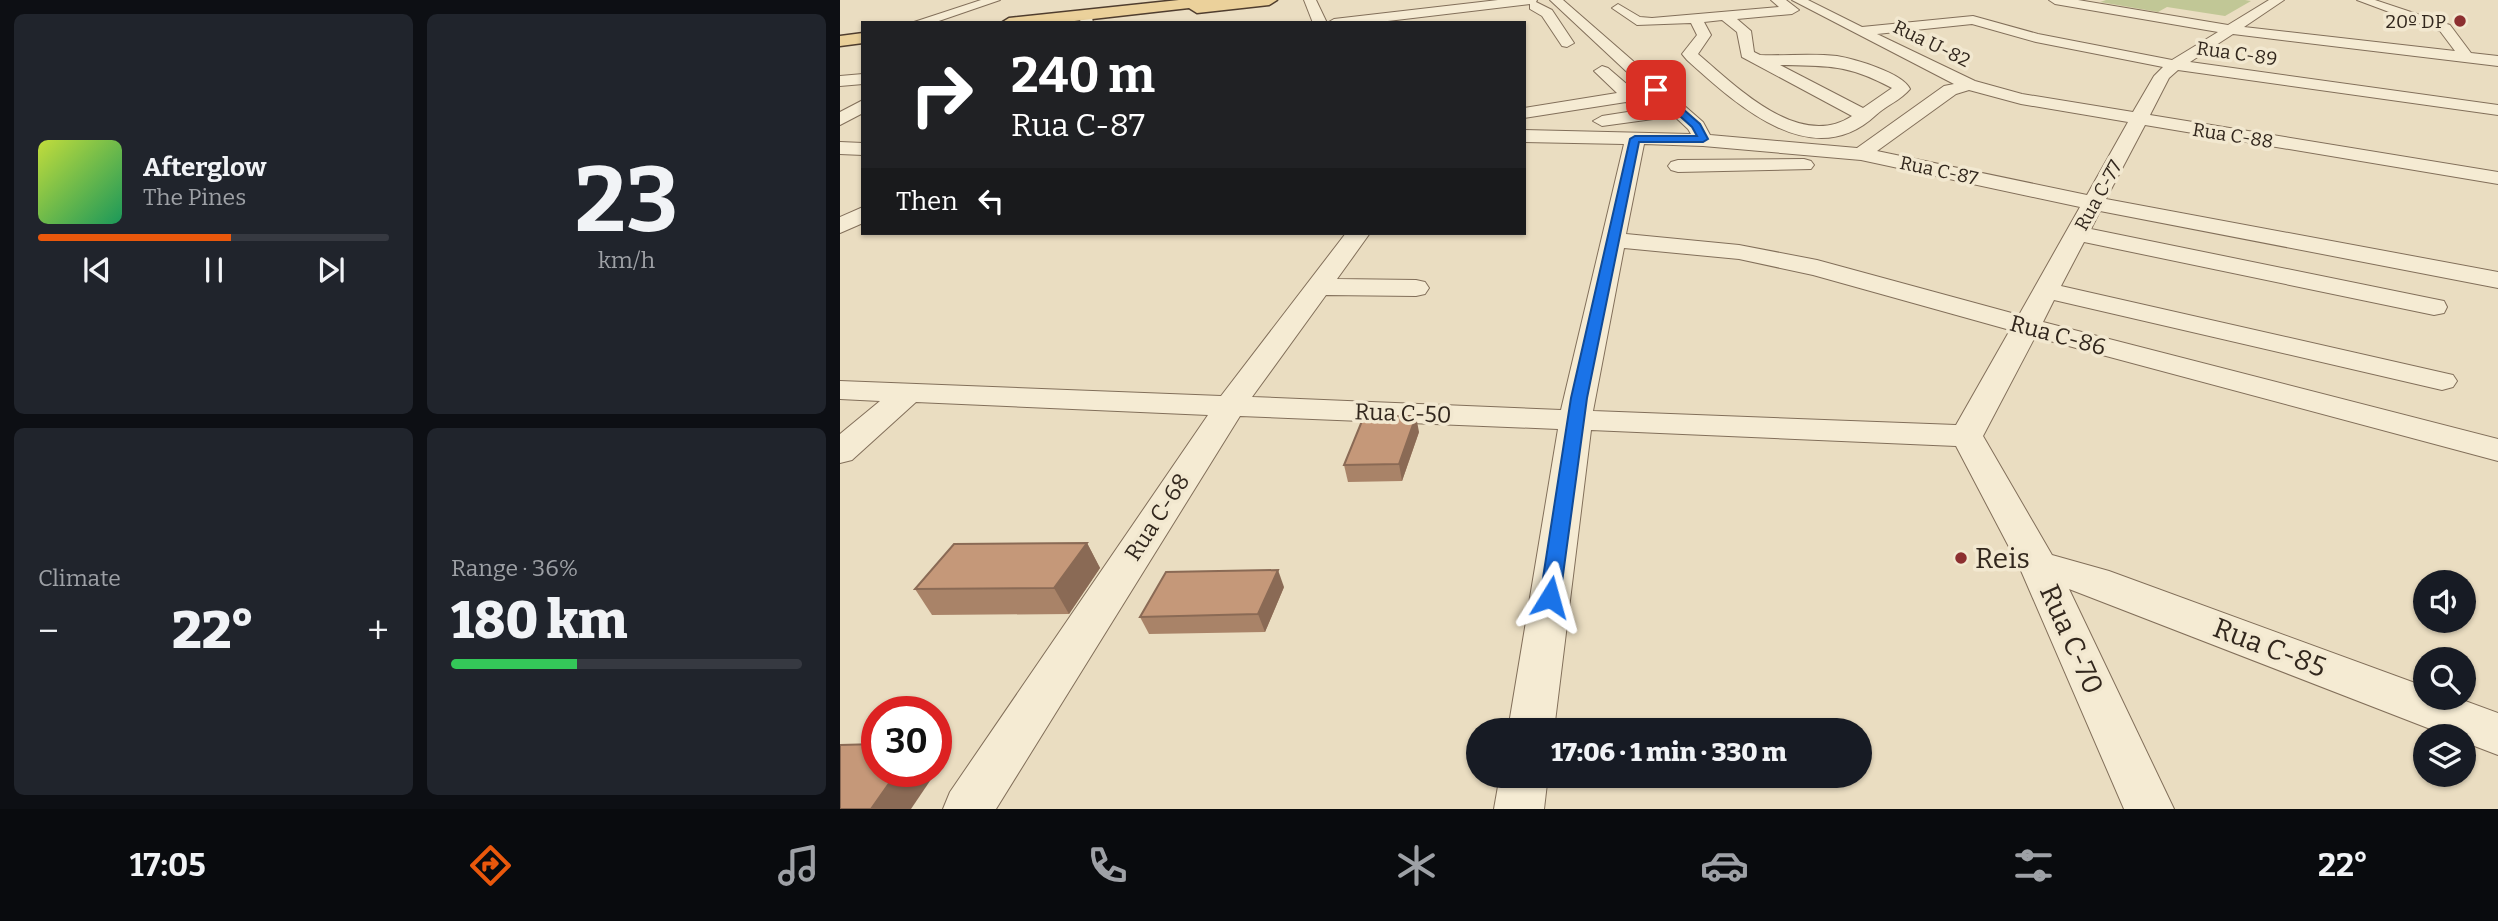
<!DOCTYPE html>
<meta charset="utf-8">
<style>
body{margin:0;font-family:Bitter,serif;background:#20242c;color:#f1f3f6;height:100vh;display:flex;flex-direction:column;font-size:26px;white-space:nowrap}
*{box-sizing:border-box;margin:0}
p{font-size:23px;color:#9ea1a6}
.icon{flex:none;width:38px;height:38px;fill:none;stroke:currentColor;stroke-width:2;stroke-linecap:round;stroke-linejoin:round}
.map{position:relative;flex:1;overflow:hidden}
.sheet{display:flex;flex-direction:column;gap:14px;padding:14px;background:#0d0f14;width:840px}
.sheet>*{flex:none}
.guide{position:absolute;left:21px;top:21px;width:665px;height:214px;border-radius:0px;box-shadow:0 2px 5px #0004;background:#202124;color:#fff;overflow:hidden}
.tools{position:absolute;left:1573px;top:570px;display:grid;gap:14px}
.tools a{display:grid;place-items:center;width:63px;height:63px;border-radius:50%;background:#171b24;box-shadow:0 2px 5px #0004;font-size:35px}
.speed{position:absolute;left:21px;top:696px;display:flex;gap:14px;font-size:35px;font-weight:700;text-align:center}
.speed>*{display:grid;place-content:center;width:91px;height:91px;border-radius:50%;background:#171b24;box-shadow:0 2px 5px #0004;line-height:1}
.speed .limit{border:10px solid #d22;background:#fff;color:#111}
.pin{position:absolute;display:grid;place-items:center;width:60px;height:60px;color:#fff;margin:-30px;border-radius:14px;box-shadow:0 4px 10px #0006}
.me{position:absolute;width:77px;margin:-38px;rotate:8deg;stroke-linejoin:round;filter:drop-shadow(0 0 5px #0008)}
.turn{display:flex;align-items:center;gap:24px;height:147px;padding:0 35px;font-size:32px}
.turn .icon{width:91px;height:91px;stroke-width:2.5}
.turn b{display:block;font-size:49px;line-height:60px}
.then{display:flex;align-items:center;height:66px;padding:0 35px;background:#0003;gap:14px;font-size:26px}
.big{font-size:52px;font-weight:800;line-height:1.1}
.sheet .widget{flex:1;display:flex;flex-direction:column;justify-content:center;gap:10px;min-width:0;padding:0 24px;border-radius:10px;background:#20242c}
.sheet .dial{align-items:center;gap:0}
.dial b{font-size:91px;line-height:1}
.song{display:flex;align-items:center;gap:21px}
.cover{width:84px;height:84px;border-radius:10px;background:linear-gradient(135deg,hsl(70 70% 55%),hsl(150 70% 35%))}
.played{height:7px;border-radius:4px;background:linear-gradient(90deg,#ea580c 55%,#363941 55%)}
.keys{display:flex;justify-content:space-around;direction:ltr}
.heat{display:flex;justify-content:space-between;align-items:center;font-size:38px;direction:ltr}
.charge{height:10px;border-radius:5px;background:linear-gradient(90deg,#34c759 36%,#363941 0)}
.sheet .tiles{flex:1;display:grid;gap:14px;grid-template-columns:repeat(2,1fr)}
.trip{position:absolute;left:626px;top:718px;width:406px;height:70px;border-radius:35px;background:#171b24;box-shadow:0 2px 5px #0004;font-weight:800;line-height:70px;text-align:center}
.tab-bar{display:flex;height:112px;justify-content:space-around;align-items:center;background:#090b0e;color:#9ea1a6}
.tab-bar .icon{width:49px;height:49px}
.tab-bar .selected{color:#ea580c}
.tab-bar b{font-size:32px;color:#f1f3f6}
main{display:flex;flex:1;min-height:0}
.map>svg:first-child{display:block}
</style>
<main>
<section class="sheet">
<div class="tiles">
<div class="widget">
<div class="song"><i class="cover"></i><div><b>Afterglow</b><p>The Pines</p></div></div>
<div class="played"></div>
<div class="keys"><svg class="icon" aria-label="previous" viewBox="0 0 24 24"><path d="M18 5L8 12l10 7zM5 5v14"/></svg><svg class="icon" aria-label="pause" viewBox="0 0 24 24"><path d="M8 5v14M16 5v14"/></svg><svg class="icon" aria-label="next" viewBox="0 0 24 24"><path d="M6 5l10 7-10 7zM19 5v14"/></svg></div>
</div>
<div class="widget dial"><b>23</b><p>km/h</p></div>
<div class="widget"><p>Climate</p>
<div class="heat"><a>−</a><b class="big">22°</b><a>+</a></div>
</div>
<div class="widget"><p>Range · 36%</p><b class="big">180 km</b><div class="charge"></div></div>
</div>
</section>
<div class="map">
<svg width="1658" height="809" viewBox="0 0 1658 809">
<rect width="100%" height="100%" fill="#eaddc1"/>
<path fill="#c1c796" d="M1266,0H1405L1411,1L1385,16L1327,7L1318,12L1260,2Z"/>
<g fill="none" stroke-linecap="round" stroke-linejoin="round">
<defs>
<g id="minor">
<path d="M141,0H160L93,23H71Z"/>
<path d="M464,0H476L487,23H473Z"/>
<path d="M658,0H697L696,2L712,10L734,43L727,47L722,46L702,16L690,9V4L531,23H487L494,19Z"/>
<path d="M710,0H723L863,122L870,135L1017,148L1104,86L1114,84L952,0H968L1022,27L1133,16L1198,34L1332,60L1378,32L1215,4L1209,0H1238L1388,25L1429,0H1444L1404,27L1615,51L1600,31L1517,0H1535L1610,25L1631,53L1658,56V66L1393,34L1350,62L1658,105V115L1338,70L1329,78L1310,115L1658,172V184L1305,125L1266,199L1658,272V288L1260,211L1251,229L1594,299L1604,301L1607,307L1604,313L1594,315L1244,242L1221,286L1613,375L1617,381L1613,387L1602,390L1214,300L1203,322L1658,439V461L1195,337L1143,436L1212,555L1269,571L1586,687V698H1617L1658,713V755L1624,742V737H1611L1229,589L1334,809H1284L1179,566L1116,446L751,430L714,730H668L718,429L400,416L156,809H103L110,792L368,415L76,402L12,460L0,463V434L40,401L0,399V381L381,396L506,233H530L497,279L576,280L585,282L589,288L585,294L576,296L486,295L412,397L721,410L784,144L684,142V130L851,134L848,129ZM1132,24L1196,42L1323,67L1314,76L1293,112L1182,94L1135,81L1037,34ZM1129,90L1181,104L1288,122L1247,195L1037,151L1116,94ZM804,144L863,146L1021,160L1240,207L1179,315L977,260L899,245L786,234ZM784,248L899,259L973,275L1170,330L1116,425L753,411Z"/>
<path d="M931,0H946L959,10L952,14L897,19L911,31L914,52L920,55C945,56 972,53 997,56C1015,59 1063,73 1070,89C1061,100 1047,105 1036,115C972,175 896,104 847,60L842,54L857,35L851,23L797,25L772,8L778,4L800,17L812,18L939,7ZM882,20L897,32L902,57L1012,116C959,151 896,86 858,54L871,35L864,22ZM940,65C989,66 1007,64 1052,88L1023,108Z"/>
<path d="M247,16L252,17L253,23H239L242,17Z"/>
<path d="M762,66L768,68L796,92L816,115L813,119L762,126L753,121L762,116L794,111L786,102L684,118V108L777,93L754,71Z"/>
<path d="M23,74V84L0,86V76Z"/>
<path d="M23,100V113L0,125V112Z"/>
<path d="M0,142L23,143V155L0,154Z"/>
<path d="M964,159L971,161L974,165L971,169L838,172L831,170L828,166L831,162L838,160Z"/>
<path d="M23,207V223L0,233V217Z"/>
<path d="M660,775H708L704,809H654Z"/>
</g>
<g id="major">
<path d="M339,0H437L429,5L357,13L349,8L217,23H161L169,18Z"/>
<path d="M23,33V43L0,46V36Z"/>
</g>
</defs>
<use href="#minor" stroke="#826f5a" stroke-width="2"/>
<use href="#major" stroke="#4f3d2e" stroke-width="3"/>
<use href="#minor" fill="#f5ebd3" fill-rule="evenodd"/>
<use href="#major" fill="#ebd19b" fill-rule="evenodd"/>
</g>
<g fill="#a98368">
<path d="M579,432L562,481L508,482L504,465Z"/>
<path d="M247,543L260,568L229,614L92,615L75,589Z"/>
<path d="M444,587L425,632L309,634L300,617Z"/>
</g>
<g fill="#8a6a55">
<path d="M576,416L579,432L562,481L559,464Z"/>
<path d="M247,543L260,568L229,614L214,588Z"/>
<path d="M438,570L444,587L425,632L418,614Z"/>
<path d="M57,772H96L71,809H31Z"/>
</g>
<g fill="#c59879" stroke="#8a6a55" stroke-width="2">
<path d="M524,416H576L559,464L504,465Z"/>
<path d="M247,543L214,588L75,589L114,544Z"/>
<path d="M438,570L418,614L300,617L326,572Z"/>
<path d="M37,744V772H57L31,809H0V745Z"/>
</g>
<path fill="#1a73e8" stroke="#114b97" stroke-width="2" d="M813,88H819L860,124L868,139L863,142H799L747,398L720,597L717,602L710,604L703,602L700,597L731,398L790,139L795,136H857L852,127L813,92Z"/>
<g fill="#8c2f30" stroke="#f2e8d0" stroke-width="2.5">
<circle cx="1620" cy="21" r="7"/>
<circle cx="1121" cy="558" r="7"/>
</g>
<g text-anchor="middle" stroke-width="7" stroke-linejoin="round" paint-order="stroke">
<g font-size="19" fill="#32271d" stroke="#f2e8d0" text-anchor="end">
<text x="1606" y="28">20º DP</text>
</g>
<g font-size="19" fill="#32271d" stroke="#f2e8d0">
<text transform="translate(1092 43) rotate(26)" y="7">Rua U-82</text>
<text transform="translate(1397 53) rotate(8)" y="7">Rua C-89</text>
<text transform="translate(1393 135) rotate(9)" y="7">Rua C-88</text>
<text transform="translate(1099 170) rotate(12)" y="7">Rua C-87</text>
<text transform="translate(1258 195) rotate(-61)" y="7">Rua C-77</text>
</g>
<g font-size="23" fill="#32271d" stroke="#f2e8d0">
<text transform="translate(1218 335) rotate(15)" y="8">Rua C-86</text>
<text transform="translate(563 413) rotate(2)" y="8">Rua C-50</text>
<text transform="translate(317 517) rotate(-57)" y="8">Rua C-68</text>
</g>
<g font-size="28" fill="#32271d" stroke="#f2e8d0" text-anchor="start">
<text x="1135" y="568">Reis</text>
</g>
<g font-size="28" fill="#32271d" stroke="#f2e8d0">
<text transform="translate(1232 639) rotate(66)" y="10">Rua C-70</text>
<text transform="translate(1430 647) rotate(21)" y="10">Rua C-85</text>
</g>
</g>
</svg>
<div class="tools">
<a><svg class="icon" aria-label="sound" viewBox="0 0 24 24"><path d="M4 9h4l5-4v14l-5-4H4zM17 9q2 3 0 6"/></svg></a>
<a><svg class="icon" aria-label="search" viewBox="0 0 24 24"><circle cx="10" cy="10" r="6"/><path d="M15 15l6 6"/></svg></a>
<a><svg class="icon" aria-label="layers" viewBox="0 0 24 24"><path d="M12 4l9 5-9 5-9-5zM3 14l9 5 9-5"/></svg></a>
</div>
<div class="speed"><div class="limit">30</div></div>
<div class="pin" style="left:816px;top:90px;background:#d93025"><svg class="icon" aria-label="arrive" viewBox="0 0 24 24"><path d="M6 21V4h12l-3 4 3 4H6"/></svg></div>
<svg class="me" style="left:710px;top:597px" viewBox="-20 -20 40 40"><path d="M0-17L14 15 0 8-14 15z" fill="#1a73e8" stroke="#fff" stroke-width="4"/></svg>
<div class="trip">17:06 · 1 min · 330 m</div>
<div class="guide">
<div class="turn"><svg class="icon" aria-label="right" viewBox="0 0 24 24"><path d="M7 20v-9h11M14 6l5 5-5 5"/></svg><div><b>240 m</b>Rua C-87</div></div>
<div class="then">Then<svg class="icon" aria-label="left" viewBox="0 0 24 24"><path d="M17 20v-9H6M10 6l-5 5 5 5"/></svg></div>
</div>
</div>
</main>
<nav class="tab-bar">
<b>17:05</b>
<svg class="icon selected" aria-label="directions" viewBox="0 0 24 24"><path d="M12 3l9 9-9 9-9-9zM9 14v-3h6M13 9l2 2-2 2"/></svg>
<svg class="icon" aria-label="music" viewBox="0 0 24 24"><path d="M9 18V5l10-2v13"/><circle cx="6" cy="18" r="3"/><circle cx="16" cy="16" r="3"/></svg>
<svg class="icon" aria-label="phone" viewBox="0 0 24 24"><path d="M5 4h4l2 5-3 2q2 4 5 5l2-3 5 2v4C11 20 4 13 5 4z"/></svg>
<svg class="icon" aria-label="climate" viewBox="0 0 24 24"><path d="M12 3v18M4 7l16 10M4 17L20 7"/></svg>
<svg class="icon" aria-label="car" viewBox="0 0 24 24"><path d="M5 17H2v-5l4-1 3-4h7l3 4 3 1v5h-3M9 17h6M6 11h13"/><circle cx="7" cy="17" r="2"/><circle cx="17" cy="17" r="2"/></svg>
<svg class="icon" aria-label="filters" viewBox="0 0 24 24"><path d="M4 7h16M4 17h16"/><circle cx="9" cy="7" r="2"/><circle cx="15" cy="17" r="2"/></svg>
<b>22°</b>
</nav>
